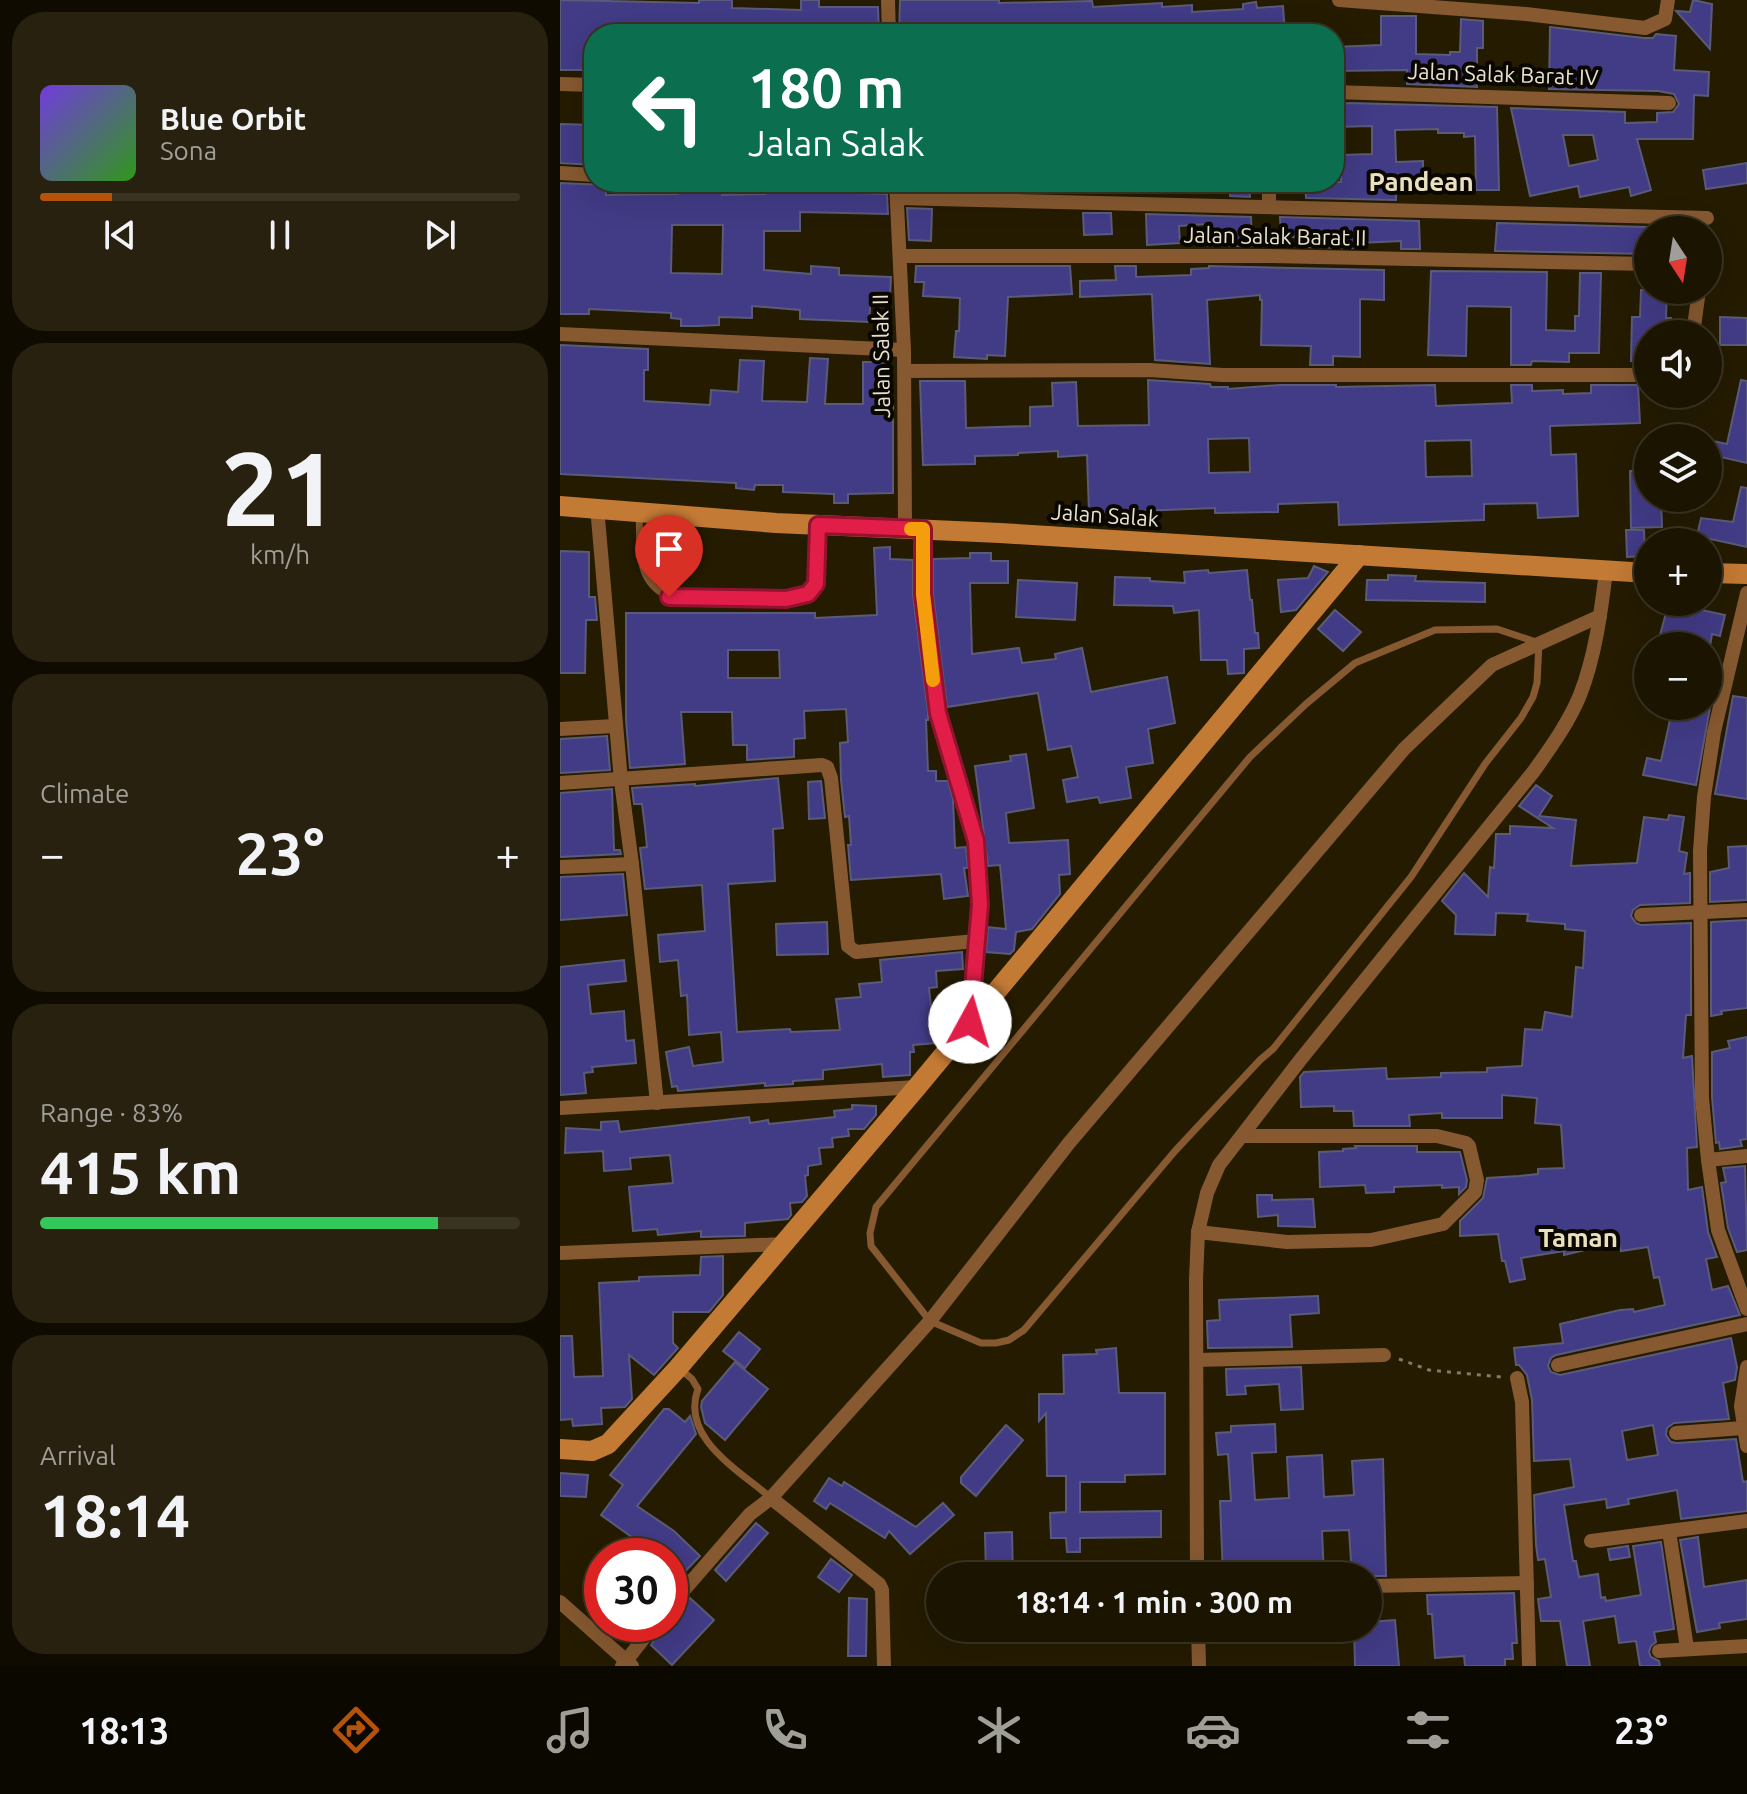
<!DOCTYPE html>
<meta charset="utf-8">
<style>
body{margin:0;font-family:Ubuntu,sans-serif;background:#28210f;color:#f1f3f6;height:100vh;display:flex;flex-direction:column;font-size:30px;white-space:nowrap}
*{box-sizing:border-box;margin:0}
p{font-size:26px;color:#a09e99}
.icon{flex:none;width:44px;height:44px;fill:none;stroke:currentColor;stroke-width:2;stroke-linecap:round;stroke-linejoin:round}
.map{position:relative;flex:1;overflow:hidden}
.details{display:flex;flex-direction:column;gap:12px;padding:12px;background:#0f0b00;width:560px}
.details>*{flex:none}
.hud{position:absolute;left:24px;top:24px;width:760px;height:168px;border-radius:32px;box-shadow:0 8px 32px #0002,0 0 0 2px #393322;background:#0b6e4f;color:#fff;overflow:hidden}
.needle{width:52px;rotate:168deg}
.controls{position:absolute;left:1074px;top:216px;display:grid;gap:16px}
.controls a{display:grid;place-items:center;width:88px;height:88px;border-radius:50%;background:#1b1400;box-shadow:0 8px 32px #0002,0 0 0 2px #393322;font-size:40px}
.speed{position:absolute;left:24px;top:1538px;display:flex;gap:16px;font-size:40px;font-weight:700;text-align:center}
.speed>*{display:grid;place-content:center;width:104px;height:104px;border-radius:50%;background:#1b1400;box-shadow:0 8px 32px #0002,0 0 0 2px #393322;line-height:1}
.speed .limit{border:12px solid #d22;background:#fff;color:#111}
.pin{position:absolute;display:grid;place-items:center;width:68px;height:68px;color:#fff;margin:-82px -34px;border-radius:50% 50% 50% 0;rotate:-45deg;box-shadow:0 0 8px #0007}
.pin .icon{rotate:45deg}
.me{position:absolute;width:88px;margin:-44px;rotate:6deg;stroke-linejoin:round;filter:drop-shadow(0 0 6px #0008)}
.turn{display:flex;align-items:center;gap:28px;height:168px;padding:0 32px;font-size:36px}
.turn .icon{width:104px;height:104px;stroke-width:2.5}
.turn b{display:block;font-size:56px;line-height:68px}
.big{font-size:60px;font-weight:600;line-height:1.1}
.details .tile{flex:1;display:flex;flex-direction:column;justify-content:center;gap:12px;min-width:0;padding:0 28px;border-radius:32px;background:#28210f}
.details .dial{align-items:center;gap:0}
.dial b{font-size:104px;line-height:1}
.song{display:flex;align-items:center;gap:24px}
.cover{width:96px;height:96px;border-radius:12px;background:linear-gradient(135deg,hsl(260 70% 55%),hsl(110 70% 35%))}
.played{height:8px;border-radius:4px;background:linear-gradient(90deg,#b45309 15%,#393322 15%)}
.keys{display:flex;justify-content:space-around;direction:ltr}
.heat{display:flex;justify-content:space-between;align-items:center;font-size:44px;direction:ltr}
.charge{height:12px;border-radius:6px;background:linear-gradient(90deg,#34c759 83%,#393322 0)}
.trip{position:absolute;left:366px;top:1562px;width:456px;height:80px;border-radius:40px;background:#1b1400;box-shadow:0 8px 32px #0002,0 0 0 2px #393322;font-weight:600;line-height:80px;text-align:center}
.tabs{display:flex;height:128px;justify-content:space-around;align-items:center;background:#0b0800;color:#a09e99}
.tabs .icon{width:56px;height:56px}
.tabs .current{color:#b45309}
.tabs b{font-size:36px;color:#f1f3f6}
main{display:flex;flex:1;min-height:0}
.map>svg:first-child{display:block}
</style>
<main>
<section class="details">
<div class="tile">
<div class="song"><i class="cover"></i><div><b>Blue Orbit</b><p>Sona</p></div></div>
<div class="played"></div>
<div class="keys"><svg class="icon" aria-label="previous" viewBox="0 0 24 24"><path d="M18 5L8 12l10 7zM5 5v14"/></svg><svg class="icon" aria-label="pause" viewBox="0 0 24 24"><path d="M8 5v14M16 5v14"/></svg><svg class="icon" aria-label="next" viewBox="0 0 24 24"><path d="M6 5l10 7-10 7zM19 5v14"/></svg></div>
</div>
<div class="tile dial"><b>21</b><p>km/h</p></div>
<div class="tile"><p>Climate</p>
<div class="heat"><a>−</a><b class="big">23°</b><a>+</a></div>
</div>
<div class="tile"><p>Range · 83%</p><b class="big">415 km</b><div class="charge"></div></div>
<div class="tile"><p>Arrival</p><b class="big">18:14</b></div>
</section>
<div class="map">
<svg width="1187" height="1666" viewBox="0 0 1187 1666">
<rect width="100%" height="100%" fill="#241b00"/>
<g fill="#423b86" stroke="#5a5b78" stroke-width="2" fill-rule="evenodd">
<path d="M0,0L139,3V0H172V8L241,10V0H259V7H318L319,34H34V70H0Z"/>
<path d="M340,0H439V3L532,1L533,7L602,3V7L632,5V12L683,9V4L696,2L697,8L723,6L725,34H703V31L663,34H423V30L339,34Z"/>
<path d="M1133,0L1152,4L1150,49L1116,11L1130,12Z"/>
<path d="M821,16H856V54L890,55V52H900L901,19L923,21V48H917V87L847,84V70L774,71V47L821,45Z"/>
<path d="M990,27L1084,38H1093L1096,34L1116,36L1114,70L1149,72L1148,96L1134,95L1133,139H1077L1091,190L1071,196L1069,187L1020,197L1018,186L970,196L951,108L1065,112V123L1097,122V113L1113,112L1119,104L1114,94L1098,91L989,89ZM1003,135H1033L1038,160L1009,166Z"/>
<path d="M789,103L937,107L939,190H916L915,136L904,137V133H878V129L835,130L836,162L863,161V178L836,179V200L746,198L745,182H781V155L812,154V126L774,127V105Z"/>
<path d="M0,124L34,125V165L0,163Z"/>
<path d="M1187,163V183L1146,189L1143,170Z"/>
<path d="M670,182H689L690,197L670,196Z"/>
<path d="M0,183L46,185V195L118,194V186H162V195L205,194V185H241L261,192L327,194L328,214L240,212V231H204V270L251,274V266L279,268V275L331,277L330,297L311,296L309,322L240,319V310L192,306V318L159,317V325L138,326H121V319L111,318V313L29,309V314H0ZM112,225H163L162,274L111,273Z"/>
<path d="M347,208L372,209L371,241L349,240Z"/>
<path d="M523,213H551L552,234L524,235Z"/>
<path d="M586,214L691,217L692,246H648L647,224L619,226L620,243L587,245Z"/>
<path d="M720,217L859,221L860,249H841V241L799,243V248L740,247V237H721Z"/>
<path d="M937,223L1087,227L1086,254L935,251Z"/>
<path d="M356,266H510L512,294L448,297L445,356L427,355V359L394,357L396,331H399L400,298L363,296L364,282H355Z"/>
<path d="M555,266H576V277L631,275V269L649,268V266L824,270V300L800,299V357L773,356V365H750L751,346L701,345L702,300H700V295L647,300L650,364L595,360L592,294L520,297V281L556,280Z"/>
<path d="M871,271L987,272L986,330L1015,331V316H1019L1020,273H1041L1039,353H1009V362L972,361L971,365H951V307L907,306L906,356L868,355Z"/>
<path d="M1081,290H1107L1106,318H1111V334H1088V361H1071L1072,317H1080Z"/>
<path d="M1160,317L1187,318V345H1160Z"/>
<path d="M0,345L88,349V370H84V401L150,405L151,390L178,392L180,360L204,361L202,401L247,402L250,358L268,359L265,404H303V362H328V404H333V493L288,494V503H274V494L223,492V485H195L194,490L176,488V483L0,474Z"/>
<path d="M588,380L650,384L651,387H668V389L720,385H776V387L875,385L876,406L952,403L951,385H972V391L1003,390V394L1031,393V385H1078L1080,423L990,426L991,455L1016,454L1018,516L978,518L977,503L924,504V520L779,525L778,502L718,504V512L655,513V508L529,513L527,455L498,457V451L458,453V455L415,456V464L363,465L360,381H405L406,428L470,426V407L493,406L492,383L516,382L518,426L589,425ZM689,438L690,472L649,473L648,439ZM911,440L912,476L866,477L865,441Z"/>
<path d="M1181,380L1187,381V463L1148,454V440L1167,444Z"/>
<path d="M1088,470V498H1101L1102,527L1071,528L1070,471Z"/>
<path d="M1181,487L1187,488V547L1137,536L1141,518L1173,522Z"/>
<path d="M1066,530H1084L1085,556L1067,557Z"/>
<path d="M330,547V559L353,560V595L368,712V720H366L368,771H376V781H388L393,799L395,848L406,847L408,868H404L408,896L384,899L381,874L291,880L288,845H291L289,816L285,817L281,780L280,743L288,742L286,709L244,711L245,738L234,739V757L187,760V745H173L172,712H121L125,764L70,768L66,720V613H255V618L317,615L314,548ZM168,650H219L220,678H168Z"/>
<path d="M0,551L29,552V597H35L37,620H26L25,673H0Z"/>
<path d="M410,553H431V561H448V583H410L412,654L459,648L462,663L496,659L495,654L522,648L531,692L607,677L615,723L588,729L593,763L566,767L571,798L540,803L538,797L507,802L503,780L518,777L511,746L488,750L478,693L387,707L373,593V559L410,558Z"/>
<path d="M754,566L768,572L736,610L721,612L718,580L748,578Z"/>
<path d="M648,570L649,573L687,570L690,600H692L695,633H698L699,648L684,649V673L668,674L667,660H641L639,610L614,613L613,606L554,605L555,577L590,578V581L625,583L624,572Z"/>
<path d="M828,575L856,576L855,581L925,583V602L806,600L807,580H828Z"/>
<path d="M458,580L517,583L515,620L456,617Z"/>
<path d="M1109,602H1139L1137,609L1165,615L1160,636L1152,634L1150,646H1097Z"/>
<path d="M775,610L801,632L783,651L758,629Z"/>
<path d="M1148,696L1152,697L1136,785L1083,775L1087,758L1101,761L1113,706H1148Z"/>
<path d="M1173,696L1187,698V799L1155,794Z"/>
<path d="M47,736L50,770L0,773V739Z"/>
<path d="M466,754L474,808L446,813L449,843L508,840L510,874L499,875L500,894L472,929L456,932L454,950L450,954L426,952L428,927L446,929L440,865L428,866L415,766L451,761L450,756Z"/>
<path d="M218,778L223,828L213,829L215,881L168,884L177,1032L230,1029L231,1032L280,1030L276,999L301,997L299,984L322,982L320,960L402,952L403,969L376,971L377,987L369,988L373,1025L385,1024L386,1032L377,1043L353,1045L354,1052H350V1075L323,1077L322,1064L263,1070V1079L233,1081V1084L205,1086V1083L118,1091L117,1086L112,1087L106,1052L129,1047L133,1066L163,1062L161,1032L129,1035L127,995L121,996L118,960L100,962L98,935L145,931L142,885L85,889L80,848L87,847L85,827L82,804H74L72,788L135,784V786Z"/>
<path d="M261,781L265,818L249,819L248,782Z"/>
<path d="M976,785L992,796L979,816L1016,820L1011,866L1077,863L1084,817L1108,820L1109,815L1124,817L1119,851L1127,853L1124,874L1130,873V903L1080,905L1073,910L1071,916L1076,923L1081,925L1131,923V1015H1126L1123,1058L1132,1056L1137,1147L1127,1148L1128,1190L1142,1187L1148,1232L1157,1257L1146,1259L1152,1290L1168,1286L1180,1315L996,1355L991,1358L988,1366L991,1372L1000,1375L1171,1338L1177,1367L1175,1380L1163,1383L1169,1419L1114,1423L1107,1428L1106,1435L1111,1442L1117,1443L1176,1439L1183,1482L1187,1481V1511L1121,1519L1117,1490L1068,1499L1069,1504L1047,1508L1046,1499L1004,1505L1013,1561H1016L1019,1577L1038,1574L1041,1598L1045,1597L1046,1601L1081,1595L1073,1546L1101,1542L1114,1629L1094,1632L1096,1642L1091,1646L1089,1652L1091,1657L1099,1661L1100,1666H1080L1076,1641L1059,1643L1055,1616L1023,1621L1030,1666H1007L1000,1621H981L978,1599L991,1597L985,1559L978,1560L976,1545L974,1495L1014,1487L1010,1459L974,1461L972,1400L967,1375L959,1365H956L954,1348L1003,1343L1000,1324L1060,1310L1073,1309L1074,1312L1105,1305L1099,1277L1094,1278L1088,1247L1061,1251L1059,1242L1004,1255V1251L961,1258L965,1279L950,1282L945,1261H942L938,1234L900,1236V1221L923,1198L927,1178L959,1176L978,1174V1169L1004,1168L1001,1125L975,1123L977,1098L942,1095V1118H882V1113L849,1115L850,1126H794L793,1111H774V1106L741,1107L740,1077L744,1072L826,1068L827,1079L881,1077V1073L927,1072V1068L962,1066L965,1029L982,1030L985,1012L1012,1017L1016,967L1023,968L1025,931L1005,929V924L967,921L968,914L936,913L935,935L895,934L896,915L882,901L904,873L928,897L930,867L934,868L936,834H950V826L993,828L959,806ZM1093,1425L1098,1455L1067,1460L1062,1431Z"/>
<path d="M52,789L54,850H60L61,854L0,857V793Z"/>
<path d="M1187,846V900L1150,902V872L1169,868L1168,847Z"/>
<path d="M63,874L67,915L0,920V877Z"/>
<path d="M1187,920V1008L1161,1011L1162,1014L1151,1016V922Z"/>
<path d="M267,922L268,954L217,955L216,924Z"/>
<path d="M64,960L66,981L28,985L31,1014L64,1011L66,1041L74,1040L76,1063L32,1067L33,1072L24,1073L26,1093L0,1095V967Z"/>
<path d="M1187,1037V1139L1180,1140L1182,1146L1160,1149L1159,1142L1156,1143L1152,1097V1052L1170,1048L1168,1041Z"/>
<path d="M292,1105L316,1106V1115L304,1129H288L289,1136L272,1138L273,1147L259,1148L261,1164L248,1166V1175L245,1176L247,1196L242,1202L230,1203L231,1215L228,1219L185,1223V1236L141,1237V1231L98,1235L97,1229L73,1231L69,1187L113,1183L110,1155L70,1158L71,1169L44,1171L43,1151L5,1153L6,1128L41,1130V1122L58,1121L60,1132L189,1117L190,1123L208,1120L209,1124L275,1117L274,1111L292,1109Z"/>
<path d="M795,1146H857V1152H900L907,1180L906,1187L899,1194V1187L882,1188V1185L834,1187V1192L806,1193L805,1185L760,1187L759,1152L783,1151V1149L796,1148Z"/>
<path d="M1185,1166L1187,1250L1177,1252L1168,1228L1161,1183L1166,1182L1163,1168Z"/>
<path d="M697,1195H712V1200L753,1199L755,1227L718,1226V1215L698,1217Z"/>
<path d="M163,1256V1295L149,1312H113V1343L118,1348L94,1375L69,1355L72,1399L65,1407L41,1408L42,1424L13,1426L12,1419L0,1420V1336H12L14,1377L43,1376L39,1283L79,1281V1277L140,1275L141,1257Z"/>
<path d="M758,1296L759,1313L730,1315L732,1347L648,1348L647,1321L660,1320L659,1300Z"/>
<path d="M179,1332L200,1349L185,1368L163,1351Z"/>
<path d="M556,1348L559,1393H605V1474L565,1475V1482H520V1512L601,1511V1537L520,1538V1552H507L506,1538H491L490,1513L506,1512V1476H487L486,1413L479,1421V1394H504L503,1355L537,1354L536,1350Z"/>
<path d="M175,1362L208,1389L165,1440L145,1423L141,1407L142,1401Z"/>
<path d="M741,1367L743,1409L721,1410L719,1384L685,1386L686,1394L667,1395L666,1369Z"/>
<path d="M104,1409H109L125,1422L130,1416L136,1434L77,1506L114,1531L140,1556L114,1583L115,1585L110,1591V1556H98L41,1515L63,1485L50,1475Z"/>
<path d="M715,1424L716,1452L692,1453L695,1500L729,1498L727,1457L762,1455L764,1497L794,1495L792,1461L823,1459L826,1576H792L789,1530L762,1531L764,1576H663L660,1501H671L668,1454L658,1455L656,1433L671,1432V1426Z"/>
<path d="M446,1425L463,1440L416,1496L401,1483V1477Z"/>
<path d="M0,1473L28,1475L26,1497L0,1496Z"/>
<path d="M269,1478L282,1486L284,1482L356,1527L383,1503L394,1515L350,1554L329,1531L325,1538L270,1503L266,1509L254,1501Z"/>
<path d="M196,1523L208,1533L166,1581L155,1570Z"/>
<path d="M452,1532L453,1576H426L425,1533Z"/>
<path d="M1138,1537L1144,1587L1187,1580V1619L1159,1623L1160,1628L1137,1632L1120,1540Z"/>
<path d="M1068,1546L1070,1557L1050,1560L1048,1549Z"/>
<path d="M271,1559L292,1575L279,1592L258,1577Z"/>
<path d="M954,1593L957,1643H952L953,1659H945V1666H905L904,1656L875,1658L872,1614H868L867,1595Z"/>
<path d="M130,1598L154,1620L112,1665L91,1645L105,1624H110V1616L117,1613Z"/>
<path d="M289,1598L307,1599L306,1656H288Z"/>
<path d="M835,1620L839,1666H795L794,1628H808V1622Z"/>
</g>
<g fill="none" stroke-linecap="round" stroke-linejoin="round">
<path stroke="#827a64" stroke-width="3" stroke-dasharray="4 6" stroke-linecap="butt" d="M839,1359L869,1370L941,1377"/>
<g stroke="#865930" stroke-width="7">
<path d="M79,515C81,548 74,581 109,597L226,599L248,594L256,584L258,527"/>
<path d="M937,629L979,643L977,683L973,697L961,718L925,764L851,877L713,1049L700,1060L615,1151L464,1330L449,1340L436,1343H421L370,1321L311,1246L310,1233L316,1207L690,757L746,704L795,663L875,630Z"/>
<path d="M120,1369L132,1379L138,1389C120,1438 179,1470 211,1498"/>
</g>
<g stroke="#865930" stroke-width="14">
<path d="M328,0L329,34"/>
<path d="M779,0L966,14L1085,28L1105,19L1108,0"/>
<path d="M0,84L34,85"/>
<path d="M774,92L1109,103"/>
<path d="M0,173L34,175"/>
<path d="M261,182L336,184"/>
<path d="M336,182L344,350L345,529"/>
<path d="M709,182V206"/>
<path d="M337,198L1147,218"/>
<path d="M341,256H708L1088,264"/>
<path d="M0,334L344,350"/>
<path d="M1133,334L1139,290"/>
<path d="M345,371L590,370L662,375H1088"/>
<path d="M37,507L61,781L72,864L97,1103"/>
<path d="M363,529V594L378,713L416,841L420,905L410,1022"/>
<path d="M1187,593L1154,732L1144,797L1140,851L1142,1098L1148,1160L1158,1230L1187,1309"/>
<path d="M0,729L55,726"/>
<path d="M0,783L262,765L267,767L271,778L288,946L296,952L416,941"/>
<path d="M0,867L72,864"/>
<path d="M1081,915L1187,910"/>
<path d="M0,1108L357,1087"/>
<path d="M1148,1160L1187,1156"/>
<path d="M638,1232L727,1242L811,1240L883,1224L915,1192L917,1180L909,1146L906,1143L877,1136H682"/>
<path d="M0,1253L224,1244"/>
<path d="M637,1360L824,1355"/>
<path d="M998,1365L1187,1324"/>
<path d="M1187,1367L1181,1406L1187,1446"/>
<path d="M957,1378L962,1402L969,1666"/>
<path d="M1116,1433L1183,1428"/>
<path d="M211,1498L319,1584L322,1590L324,1666"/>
<path d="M1109,1531L1127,1648"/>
<path d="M1031,1541L1187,1521"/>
<path d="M637,1576L636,1280L638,1232L647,1193L659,1165L741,1059L974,771C991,747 1009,722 1020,695C1035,657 1041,612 1046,571"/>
<path d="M808,1586L967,1583"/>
<path d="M0,1602L72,1666"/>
<path d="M110,1606L190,1514L211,1498L370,1321L509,1143L844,749L932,665L1040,616"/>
<path d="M638,1628L639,1666"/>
<path d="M1099,1651L1187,1646"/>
<path d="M62,1666L95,1624"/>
</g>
<g stroke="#c37a34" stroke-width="20">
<path d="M0,506L216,523L440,533L1088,573"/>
<path d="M1148,573L1187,574"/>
<path d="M0,1449L32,1451L48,1444L118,1368L357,1087L799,555"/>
</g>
</g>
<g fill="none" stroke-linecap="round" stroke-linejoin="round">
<defs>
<path id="route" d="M109,597L226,599L248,594L256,584L258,525L363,529V594L378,713L416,841L420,905L410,1022"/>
</defs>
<use href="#route" stroke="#92132f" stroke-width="20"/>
<use href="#route" stroke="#e11d48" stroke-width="14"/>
<path stroke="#f59e0b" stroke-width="14" d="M351,529H363V594L373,680"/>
</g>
<g text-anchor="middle" stroke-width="8" stroke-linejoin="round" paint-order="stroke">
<g font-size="22" fill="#e7e1d0" stroke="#0a0700">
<text transform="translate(943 74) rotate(2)" y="8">Jalan Salak Barat IV</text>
<text transform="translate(715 236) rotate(1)" y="8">Jalan Salak Barat II</text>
<text transform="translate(321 356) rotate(-91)" y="8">Jalan Salak II</text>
<text transform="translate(545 515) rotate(4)" y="8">Jalan Salak</text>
</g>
<g font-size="26" font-weight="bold" fill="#ebe0be" stroke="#0a0700">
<text x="861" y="191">Pandean</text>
<text x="1018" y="1247">Taman</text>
</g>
</g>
</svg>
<div class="controls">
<a><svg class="needle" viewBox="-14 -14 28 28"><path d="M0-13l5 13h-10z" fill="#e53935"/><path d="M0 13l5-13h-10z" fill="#a09e99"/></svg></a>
<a><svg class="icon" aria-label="sound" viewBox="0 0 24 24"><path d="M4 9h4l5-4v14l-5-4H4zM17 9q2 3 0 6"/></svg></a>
<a><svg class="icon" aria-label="layers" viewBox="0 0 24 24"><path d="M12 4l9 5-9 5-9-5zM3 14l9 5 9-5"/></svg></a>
<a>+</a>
<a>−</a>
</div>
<div class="speed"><div class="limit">30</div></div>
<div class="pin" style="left:109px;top:597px;background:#d93025"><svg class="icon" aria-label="arrive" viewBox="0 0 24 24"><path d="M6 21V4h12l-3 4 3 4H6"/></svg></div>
<svg class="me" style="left:410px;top:1022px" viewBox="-20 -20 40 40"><circle r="19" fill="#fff"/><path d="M0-13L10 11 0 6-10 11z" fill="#e11d48"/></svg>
<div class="trip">18:14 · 1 min · 300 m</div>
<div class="hud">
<div class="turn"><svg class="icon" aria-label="left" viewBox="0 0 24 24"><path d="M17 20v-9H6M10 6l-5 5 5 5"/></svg><div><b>180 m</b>Jalan Salak</div></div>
</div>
</div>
</main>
<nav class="tabs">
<b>18:13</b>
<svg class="icon current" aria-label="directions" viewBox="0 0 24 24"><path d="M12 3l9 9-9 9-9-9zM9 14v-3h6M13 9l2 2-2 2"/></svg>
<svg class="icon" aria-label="music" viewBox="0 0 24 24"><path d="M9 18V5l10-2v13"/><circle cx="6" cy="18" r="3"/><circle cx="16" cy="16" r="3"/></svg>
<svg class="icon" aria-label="phone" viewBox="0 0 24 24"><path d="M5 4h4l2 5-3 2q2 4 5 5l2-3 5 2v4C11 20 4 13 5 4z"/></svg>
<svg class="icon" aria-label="climate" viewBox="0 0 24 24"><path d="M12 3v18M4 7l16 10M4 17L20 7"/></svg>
<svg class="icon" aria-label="car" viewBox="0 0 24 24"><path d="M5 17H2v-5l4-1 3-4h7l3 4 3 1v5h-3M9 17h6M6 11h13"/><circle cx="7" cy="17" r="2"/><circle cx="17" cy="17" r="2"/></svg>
<svg class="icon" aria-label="filters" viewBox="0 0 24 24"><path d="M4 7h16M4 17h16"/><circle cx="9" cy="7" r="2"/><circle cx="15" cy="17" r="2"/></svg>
<b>23°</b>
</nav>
